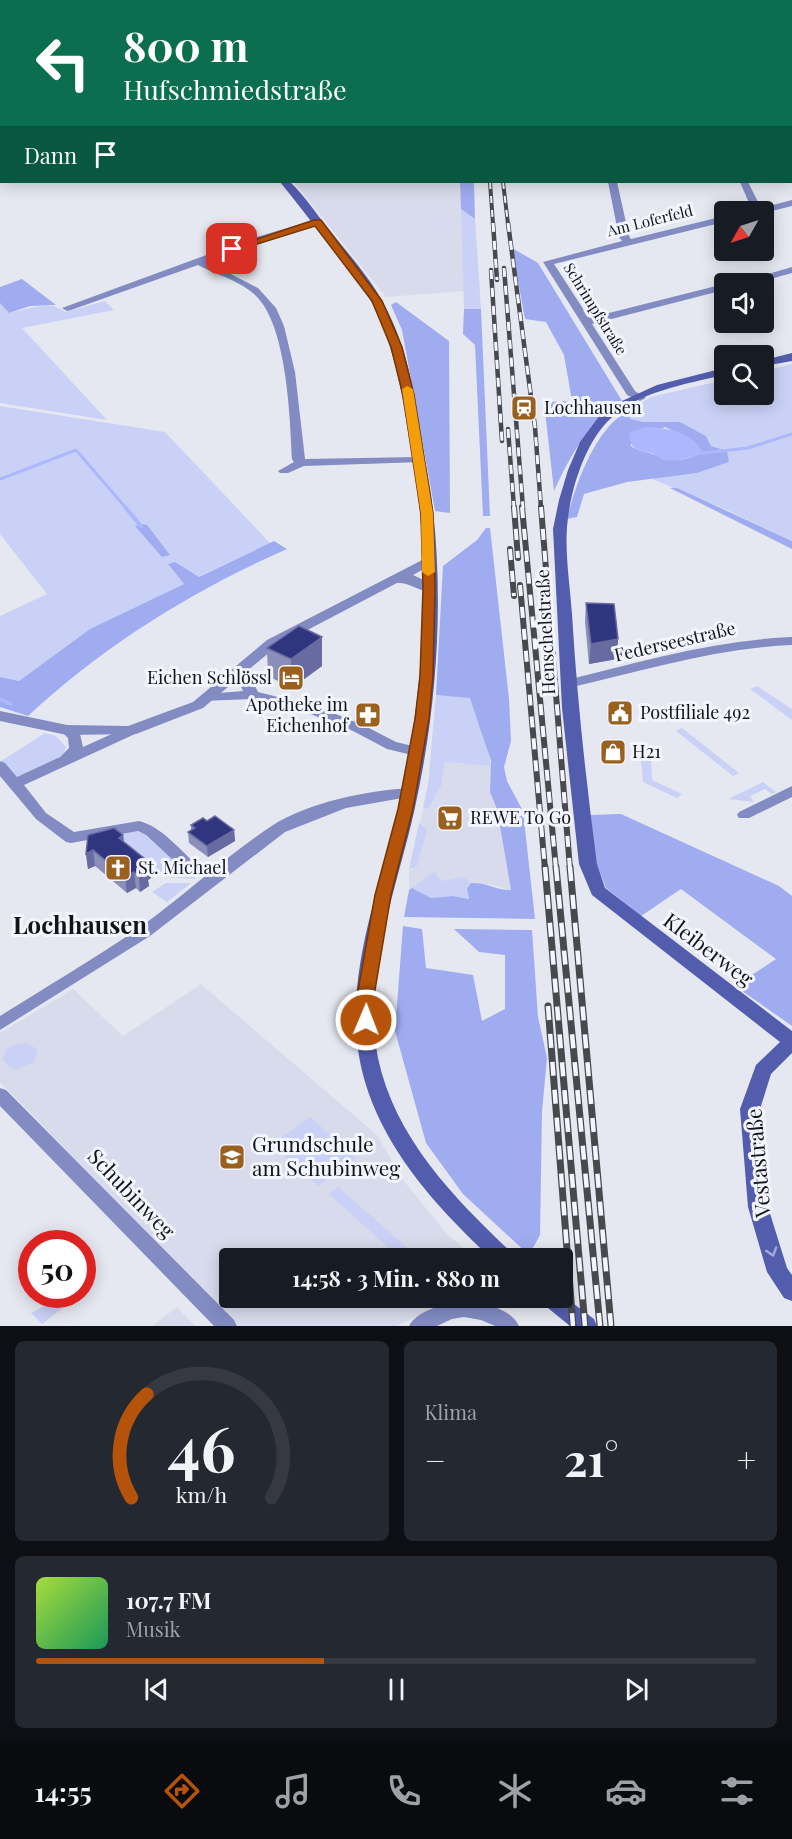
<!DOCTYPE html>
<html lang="de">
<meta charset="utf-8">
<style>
body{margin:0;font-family:"Playfair Display",serif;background:#242831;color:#f1f3f6;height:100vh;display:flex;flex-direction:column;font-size:22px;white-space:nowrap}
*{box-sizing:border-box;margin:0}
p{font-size:20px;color:#9ea1a6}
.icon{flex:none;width:33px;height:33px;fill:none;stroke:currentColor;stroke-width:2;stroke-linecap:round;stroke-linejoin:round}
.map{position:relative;height:1326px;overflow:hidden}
.sheet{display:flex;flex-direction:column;gap:15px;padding:15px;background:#0d0f14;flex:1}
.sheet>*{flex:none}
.banner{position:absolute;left:0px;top:0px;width:792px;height:183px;box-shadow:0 3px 15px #0003;background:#0b6e4f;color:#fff;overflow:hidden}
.needle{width:39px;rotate:231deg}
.buttons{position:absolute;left:714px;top:201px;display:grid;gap:12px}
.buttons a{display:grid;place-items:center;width:60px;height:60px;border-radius:6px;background:#171b24;box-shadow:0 3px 15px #0003;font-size:30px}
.speed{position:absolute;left:18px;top:1230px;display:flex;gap:12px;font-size:30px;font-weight:700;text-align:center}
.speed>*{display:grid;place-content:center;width:78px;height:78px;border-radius:50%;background:#171b24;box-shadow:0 3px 15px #0003;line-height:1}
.speed .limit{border:9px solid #d22;background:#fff;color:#111}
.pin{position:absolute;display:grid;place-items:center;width:51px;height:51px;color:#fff;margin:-26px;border-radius:12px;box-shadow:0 3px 9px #0006}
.me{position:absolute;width:66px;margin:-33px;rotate:1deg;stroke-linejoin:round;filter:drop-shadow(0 0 4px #0008)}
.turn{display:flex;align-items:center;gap:21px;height:126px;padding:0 24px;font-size:27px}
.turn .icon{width:78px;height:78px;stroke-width:2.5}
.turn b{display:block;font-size:42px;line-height:51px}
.then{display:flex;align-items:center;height:57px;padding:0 24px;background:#0003;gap:12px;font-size:22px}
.big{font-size:45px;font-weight:700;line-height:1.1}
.sheet .card{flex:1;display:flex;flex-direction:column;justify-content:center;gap:9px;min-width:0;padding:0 21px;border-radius:9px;background:#242831}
.sheet .dial{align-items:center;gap:0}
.dial svg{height:156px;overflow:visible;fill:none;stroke:#363941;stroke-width:7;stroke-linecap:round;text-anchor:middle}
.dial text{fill:#f1f3f6;stroke:none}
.song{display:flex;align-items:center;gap:18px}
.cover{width:72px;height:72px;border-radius:9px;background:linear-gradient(135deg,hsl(80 70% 55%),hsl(150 70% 35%))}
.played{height:6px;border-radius:3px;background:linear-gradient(90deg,#b45309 40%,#363941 40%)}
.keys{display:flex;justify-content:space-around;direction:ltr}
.heat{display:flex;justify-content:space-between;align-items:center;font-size:33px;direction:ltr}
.sheet .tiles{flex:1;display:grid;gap:15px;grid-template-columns:1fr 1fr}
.card:last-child{grid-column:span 2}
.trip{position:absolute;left:219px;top:1248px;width:354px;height:60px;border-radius:6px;background:#171b24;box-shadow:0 3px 15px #0003;font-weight:700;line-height:60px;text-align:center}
.menu{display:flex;height:96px;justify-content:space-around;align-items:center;background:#090b0e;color:#9ea1a6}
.menu .icon{width:42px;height:42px}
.menu .current{color:#b45309}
.menu b{font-size:27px;color:#f1f3f6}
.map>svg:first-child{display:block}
</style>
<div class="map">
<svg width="792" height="1326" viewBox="0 0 792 1326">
<rect width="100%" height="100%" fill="#e6e8f1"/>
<g fill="#d7dbeb">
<path d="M294,182H460L464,291L386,297Z"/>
<path d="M445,762L491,766L490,792L497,809L511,891L494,885L471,883L464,877L409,890V869L412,870L423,808H429L441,786Z"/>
<path d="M201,984L377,1135L403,1180L447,1234L476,1258H230V1298H476L472,1302L451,1300L396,1326H239L0,1082V1033L73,989L123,1036Z"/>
<path d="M177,1307L195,1326H152Z"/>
</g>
<g fill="#c9d1f6">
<path d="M461,209L475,219L481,309H464Z"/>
<path d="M105,301L114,310L22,328L107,420L0,403V303L9,313C28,310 48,299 65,312Z"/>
<path d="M792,364V541L729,511L650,478L697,473L729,462L727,451L711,446L706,436L680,422H643L631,419L625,413L651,397L724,380V394H764V371Z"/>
<path d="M0,406L165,432L270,543L198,577L175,562L168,564L184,584L90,629L19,681L0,677V616L47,594L0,534Z"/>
<path d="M757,686L792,709V720L750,689Z"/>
<path d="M436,695L470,697L485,738L491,766L445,762L441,786L429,808H423L428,785Z"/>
<path d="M682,728L739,773L733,776L676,731Z"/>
<path d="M45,733L56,736L66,747L63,755L18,779L1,761Z"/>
<path d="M641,761H651L652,780L682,794L677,798L643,782Z"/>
<path d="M763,782L776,792L772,794L765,789L750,796L754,802L728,799Z"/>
<path d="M419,823L427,830L417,866L409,869Z"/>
<path d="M134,830L144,834L196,879L165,877L154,869L155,864L152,861L145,862L91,844L84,838Z"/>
<path d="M434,872L441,881L464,877L471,883L467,889L469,899L453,896L431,898L412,888Z"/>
<path d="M166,883H191L167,902L152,892Z"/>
<path d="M27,1043L38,1050L34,1062L17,1069L11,1068L3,1060L6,1050L16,1044Z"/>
<path d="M310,1117L356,1158L318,1186L272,1144Z"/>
<path d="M338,1187L419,1258H400L329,1194Z"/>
<path d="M66,1295L73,1300L42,1324L31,1313Z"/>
</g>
<g fill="#9facf0" fill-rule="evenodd">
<path d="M460,182H474L475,219L461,209Z"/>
<path d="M512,248L538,263L622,401C587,426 572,452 554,491L544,402L572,401L564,355L546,322L525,319Z"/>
<path d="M22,279L56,305L30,306L9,313L0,303V287Z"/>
<path d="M396,302L449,341L450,513L435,511L402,330L391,305Z"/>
<path d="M464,309H481L490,516H483L475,345L463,334Z"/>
<path d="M625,413L631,419L643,422H680L706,436L711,446L727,451L729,462L697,473L627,482L584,494L577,517L567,519C575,485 595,430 625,413ZM665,427L690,439L703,453C679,462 675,462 652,454C643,450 638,452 630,445Z"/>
<path d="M670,488H677L792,541V549Z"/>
<path d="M142,524L147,525L170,555L162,557L135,526Z"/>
<path d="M486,528H490L509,699L511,741L504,767L507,781L523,811L535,919L404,917L409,890L412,888L431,898L453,896L469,899L467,889L471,883C486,882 499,891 511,890L497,809L490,792L491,761L470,698L436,695L443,566L477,540Z"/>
<path d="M274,541L287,549C193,590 103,646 28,716L0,707V677L19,681L90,629L184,584L168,564L175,562L199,577Z"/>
<path d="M621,814L779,886L792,896V1026L735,986L776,959L681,889L641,916L606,888L597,865L590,815Z"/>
<path d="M403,926L422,929L426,968L473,975L482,1021L505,1009V955L479,952L454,929L532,930L538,1017L547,1058L542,1112L540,1235L529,1255L463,1194L426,1143L395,1031Z"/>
</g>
<path fill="#abb8fd" d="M645,427C666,427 694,433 703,453C691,457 677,463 664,460C660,459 656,455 651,453C636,449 631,451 629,433Z"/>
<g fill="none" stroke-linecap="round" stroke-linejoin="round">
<g stroke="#abb8fd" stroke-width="2">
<path d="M211,0L214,2"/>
<path d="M442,0L450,2"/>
<path d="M579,2L597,0"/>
</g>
<g stroke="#abb8fd" stroke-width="3">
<path d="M703,453L748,448L792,434"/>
<path d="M0,479L76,450L126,508"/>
</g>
<g stroke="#abb8fd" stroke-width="4">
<path d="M125,507L141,526"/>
<path d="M0,699L11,704"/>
</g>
<g fill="#828cc3" fill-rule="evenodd">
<path d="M448,0L462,2H449Z"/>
<path d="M603,0H626L601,2Z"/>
<path d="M754,0H763L753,2Z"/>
<path d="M790,53H792L790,58Z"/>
<path d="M0,69H2L0,74Z"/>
<rect x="790" y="75" width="2" height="4"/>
<path d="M0,110H2L0,116Z"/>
<rect x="790" y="147" width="2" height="6"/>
<path d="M608,182H617L629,236L631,239L724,216V222L554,264L589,318L724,284V290L592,324L635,391L646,398L640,401L627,395L543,262L622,241L619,237Z"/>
<path d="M740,182H748L761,208L792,200V206L764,213L751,212L752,210Z"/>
<path d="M314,220L322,222L207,262L258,288L276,308L284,326L295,372L305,459L418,457L422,458L424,460L422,462L304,466L288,473H280L278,471L294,462L292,459C290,417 287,330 258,298C244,282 217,275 198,265L71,310L67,311L62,308L250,239Z"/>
<path d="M792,267V273L752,284H733Z"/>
<path d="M792,637V645C716,648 642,671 568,688L561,684L563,681C638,662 715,640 792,637Z"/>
<path d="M240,665L247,669L258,692L318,707L363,725L396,742L421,748L423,751L416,756L387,749L353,731L308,713L252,699L202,701L200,698L202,695L207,694L243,691L233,669Z"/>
<path d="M67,726L80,734L83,747L125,728L130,727L137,731L135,734L24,785L46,813L74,832L139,821C162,827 178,848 195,863L198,867L195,871H185L146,835L138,831L71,843L66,842L36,819L0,776V761L5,763L17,777L60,757L69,748L68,738L60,730Z"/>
<path d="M792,786V797L749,818H739L737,815L739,812Z"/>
<path d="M409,788L414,790L416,793L414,796L346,808L285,832L150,936L0,1030V1016C46,987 94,959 139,928C185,895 226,856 273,825C310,802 366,791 409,788Z"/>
<path d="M0,1088L6,1090L234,1320L237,1326H214L0,1106Z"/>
<path d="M457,1301C477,1300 509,1306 519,1326H495L481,1320L464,1317L452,1319L437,1326H409C416,1312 442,1304 457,1301Z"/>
</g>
<path fill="#828cc3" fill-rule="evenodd" d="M428,557L433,558L435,561L433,564L413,575L434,585L436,588L434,591C421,594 411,582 397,583L277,646L203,708L136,734L67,735L0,721V711L67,725L128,726L193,702L267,640Z"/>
<g fill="#535dad" fill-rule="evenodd">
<path d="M58,0H67L68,2H59Z"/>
<path d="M280,182H290C304,195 315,212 327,227C348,254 373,280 388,312C409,354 416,401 423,447C426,468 431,489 433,510C444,610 436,714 414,812C396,891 362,976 378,1058C395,1138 454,1198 511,1252L514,1258H491C433,1204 373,1138 359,1056C345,972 380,890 398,809C420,712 429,612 420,513C418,489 413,466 410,443C403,399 396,354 377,313C364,285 343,261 323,237C309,219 295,200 280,182Z"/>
<path d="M792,353V361L764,366V360Z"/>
<path d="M724,368V375C686,384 635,392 607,422C583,448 570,492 567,527C565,555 570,586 572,614C577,698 586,781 597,864L605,888L792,1031V1053L771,1074L760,1109L768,1207L787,1268L792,1275V1301L784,1298L767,1272L748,1207L740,1109L756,1065L780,1042L592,895L579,864L562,708L553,529L559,500L568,470L580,442L600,415L611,406L657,385Z"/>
<path d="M562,1295L594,1319L597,1326H570L543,1304L540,1298H562Z"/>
</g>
<defs>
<g id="rail-far3">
<path d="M490,182L493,224"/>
<path d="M503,182L508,224"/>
</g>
<g id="rail-far2">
<path d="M493,223L497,280"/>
<path d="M508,223L535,427L541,508"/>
<path d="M504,268L523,508"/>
<path d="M491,270L502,441"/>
<path d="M508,429L514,508"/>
</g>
<g id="rail-far1">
<path d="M514,507L518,558"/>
<path d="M522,507L556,869"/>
<path d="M541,507L570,869"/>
<path d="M510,549L514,596"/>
<path d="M520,585L545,869"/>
</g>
<g id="rail">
<path d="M545,867L585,1326"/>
<path d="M556,867L600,1326"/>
<path d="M570,867L611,1326"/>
<path d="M548,1006L573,1326"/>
</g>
</defs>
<use href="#rail-far3" stroke="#48494d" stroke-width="4"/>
<use href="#rail-far2" stroke="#48494d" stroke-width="4.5"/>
<use href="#rail-far1" stroke="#48494d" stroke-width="6"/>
<use href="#rail" stroke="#48494d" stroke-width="7"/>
<use href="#rail-far3" stroke="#f3f5ff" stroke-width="2" stroke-dasharray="7" stroke-linecap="butt"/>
<use href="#rail-far2" stroke="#f3f5ff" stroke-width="3" stroke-dasharray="9" stroke-linecap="butt"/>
<use href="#rail-far1" stroke="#f3f5ff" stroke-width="4" stroke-dasharray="11" stroke-linecap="butt"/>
<use href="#rail" stroke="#f3f5ff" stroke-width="4.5" stroke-dasharray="14" stroke-linecap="butt"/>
</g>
<g fill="#8b8eb8">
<path d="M586,603L618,639L617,659L589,664L585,622Z"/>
<path d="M322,637V666L292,688L268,676L267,648Z"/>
<path d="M207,821L234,830L235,841L208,857L189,843L188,832L191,830V825Z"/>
<path d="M123,835L124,842L151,878L148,880L149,886L140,892L136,888L127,893L95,866L88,869L86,854Z"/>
</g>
<g fill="#676ba2">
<path d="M322,637V666L292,688L291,659Z"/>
<path d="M618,639L617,659L589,664L591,644Z"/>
<path d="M234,830L235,841L208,857L207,846Z"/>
<path d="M123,835L125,851L119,838Z"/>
<path d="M93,850L95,866L88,869L86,854Z"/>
<path d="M150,863L151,878L148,880L149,886L140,892L139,876L143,867Z"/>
<path d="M134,872L136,888L127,893L125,877Z"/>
</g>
<g fill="#303580" stroke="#676ba2" stroke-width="1.5">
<path d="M586,603L614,604L618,639L591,644Z"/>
<path d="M299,626L322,637L291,659L267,648Z"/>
<path d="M215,816L234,830L207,846L188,832L195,828L191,825L203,818L207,821Z"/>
<path d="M114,828L123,835L119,838L150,863L143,867L147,871L139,876L134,872L125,877L93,850L86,854L88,835Z"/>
</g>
<defs><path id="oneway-chevron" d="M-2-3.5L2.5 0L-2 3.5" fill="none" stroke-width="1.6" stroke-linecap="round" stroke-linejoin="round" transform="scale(1.5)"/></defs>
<use stroke="#a3a9d6" href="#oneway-chevron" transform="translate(772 1252) rotate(73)"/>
<path fill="#b45309" stroke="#753606" stroke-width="1.5" d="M314,220H321L382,301L402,347L414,395L433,514L435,588L433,676L429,719L413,809L391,895L373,1002L375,1020L366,1027L358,1020L356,1002L375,895L398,809L415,719L420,676L423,588L421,514L403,395L391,347L372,301L315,226L235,251L227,249Z"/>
<path fill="#f59e0b" d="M407,386L413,389L433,514L435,572L428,576L422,572L421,514L402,389Z"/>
<defs>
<symbol id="station-square" viewBox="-11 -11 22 22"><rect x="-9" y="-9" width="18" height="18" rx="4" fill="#9a611e" stroke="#f3f5ff"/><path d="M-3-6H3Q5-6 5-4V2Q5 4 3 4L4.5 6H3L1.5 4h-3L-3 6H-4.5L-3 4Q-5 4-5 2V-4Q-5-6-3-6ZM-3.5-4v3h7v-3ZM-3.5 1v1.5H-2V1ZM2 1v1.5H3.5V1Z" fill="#fff"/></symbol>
<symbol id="hotel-square" viewBox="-11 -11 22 22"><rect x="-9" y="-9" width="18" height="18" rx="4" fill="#9a611e" stroke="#f3f5ff"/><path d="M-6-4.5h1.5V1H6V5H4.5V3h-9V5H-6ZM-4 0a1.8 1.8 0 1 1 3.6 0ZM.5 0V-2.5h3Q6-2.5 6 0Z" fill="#fff"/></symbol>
<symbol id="civic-square" viewBox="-11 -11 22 22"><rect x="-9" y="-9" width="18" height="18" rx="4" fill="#9a611e" stroke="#f3f5ff"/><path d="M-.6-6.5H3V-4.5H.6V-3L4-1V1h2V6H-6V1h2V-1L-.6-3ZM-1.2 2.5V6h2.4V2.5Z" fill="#fff"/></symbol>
<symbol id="pharmacy-square" viewBox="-11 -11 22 22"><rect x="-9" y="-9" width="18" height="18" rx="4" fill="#9a611e" stroke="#f3f5ff"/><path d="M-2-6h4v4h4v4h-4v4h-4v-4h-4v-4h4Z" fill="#fff"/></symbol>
<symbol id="shop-square" viewBox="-11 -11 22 22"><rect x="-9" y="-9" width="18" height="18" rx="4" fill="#9a611e" stroke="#f3f5ff"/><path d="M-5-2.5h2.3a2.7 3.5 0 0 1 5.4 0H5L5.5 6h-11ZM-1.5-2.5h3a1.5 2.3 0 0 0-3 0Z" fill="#fff"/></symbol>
<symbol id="supermarket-square" viewBox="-11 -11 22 22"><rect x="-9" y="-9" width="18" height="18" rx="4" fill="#9a611e" stroke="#f3f5ff"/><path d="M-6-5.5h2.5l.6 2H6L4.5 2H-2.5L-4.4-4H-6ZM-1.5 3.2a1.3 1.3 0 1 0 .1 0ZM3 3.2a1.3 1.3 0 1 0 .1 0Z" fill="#fff"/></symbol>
<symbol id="church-square" viewBox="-11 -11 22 22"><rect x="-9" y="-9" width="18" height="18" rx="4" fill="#9a611e" stroke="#f3f5ff"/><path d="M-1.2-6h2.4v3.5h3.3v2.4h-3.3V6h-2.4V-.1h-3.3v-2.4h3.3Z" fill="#fff"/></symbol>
<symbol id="school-square" viewBox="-11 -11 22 22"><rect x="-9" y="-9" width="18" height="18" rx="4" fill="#9a611e" stroke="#f3f5ff"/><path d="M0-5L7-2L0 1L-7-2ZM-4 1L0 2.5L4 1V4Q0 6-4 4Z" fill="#fff"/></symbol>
</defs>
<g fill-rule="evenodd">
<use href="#station-square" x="509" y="393" width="30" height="30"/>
<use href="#hotel-square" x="276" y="663" width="30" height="30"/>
<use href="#civic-square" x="605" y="698" width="30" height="30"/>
<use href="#pharmacy-square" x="353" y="700" width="30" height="30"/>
<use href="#shop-square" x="598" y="737" width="30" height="30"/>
<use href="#supermarket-square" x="435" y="803" width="30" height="30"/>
<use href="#church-square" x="103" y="853" width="30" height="30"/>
<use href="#school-square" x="217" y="1142" width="30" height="30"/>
</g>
<g text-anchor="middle" stroke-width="6" stroke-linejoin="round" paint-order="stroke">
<g font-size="15" fill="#131417" stroke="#f3f5ff">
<text transform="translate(650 221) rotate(-14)" y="5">Am Loferfeld</text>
<text transform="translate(595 309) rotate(58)" y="5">Schrimpfstraße</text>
</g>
<g font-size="18" fill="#131417" stroke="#f3f5ff" text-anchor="start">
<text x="544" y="414">Lochhausen</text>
<text x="272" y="684" text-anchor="end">Eichen Schlössl</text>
<text x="348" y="711" text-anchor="end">Apotheke im<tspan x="348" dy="21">Eichenhof</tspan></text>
<text x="640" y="719">Postfiliale 492</text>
<text x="632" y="758">H21</text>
<text x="470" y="824">REWE To Go</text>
<text x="138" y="874">St. Michael</text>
</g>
<g font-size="18" fill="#131417" stroke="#f3f5ff">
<text transform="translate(546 632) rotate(-93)" y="6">Henschelstraße</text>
<text transform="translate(675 642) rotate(-13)" y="6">Federseestraße</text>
</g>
<g font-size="21" fill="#131417" stroke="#f3f5ff">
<text transform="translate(708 950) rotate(37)" y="7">Kleiberweg</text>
<text transform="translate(759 1163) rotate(-95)" y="7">Vestastraße</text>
<text transform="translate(131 1194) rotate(46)" y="7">Schubinweg</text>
</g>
<g font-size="21" fill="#131417" stroke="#f3f5ff" text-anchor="start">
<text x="252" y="1152">Grundschule<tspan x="252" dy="24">am Schubinweg</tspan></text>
</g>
<g font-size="24" font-weight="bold" fill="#131417" stroke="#f3f5ff">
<text x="80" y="934">Lochhausen</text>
</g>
</g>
</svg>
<div class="buttons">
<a><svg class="needle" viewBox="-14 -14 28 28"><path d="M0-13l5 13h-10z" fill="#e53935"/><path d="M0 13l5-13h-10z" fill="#9ea1a6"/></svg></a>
<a><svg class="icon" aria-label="sound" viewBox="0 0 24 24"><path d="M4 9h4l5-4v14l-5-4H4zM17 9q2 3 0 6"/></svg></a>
<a><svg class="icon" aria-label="search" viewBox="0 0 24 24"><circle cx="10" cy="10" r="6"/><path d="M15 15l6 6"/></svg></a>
</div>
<div class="speed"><div class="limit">50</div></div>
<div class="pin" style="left:232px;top:249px;background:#d93025"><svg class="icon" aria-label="arrive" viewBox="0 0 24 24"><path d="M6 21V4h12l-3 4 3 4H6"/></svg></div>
<svg class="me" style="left:366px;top:1020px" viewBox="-20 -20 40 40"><circle r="17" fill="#b45309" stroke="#fff" stroke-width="3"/><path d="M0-11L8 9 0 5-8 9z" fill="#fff"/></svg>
<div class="trip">14:58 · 3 Min. · 880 m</div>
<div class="banner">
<div class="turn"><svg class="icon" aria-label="left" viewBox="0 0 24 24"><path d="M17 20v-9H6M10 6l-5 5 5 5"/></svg><div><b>800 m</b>Hufschmiedstraße</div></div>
<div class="then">Dann<svg class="icon" aria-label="arrive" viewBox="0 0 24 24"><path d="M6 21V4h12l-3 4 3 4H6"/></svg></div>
</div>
</div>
<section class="sheet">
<div class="tiles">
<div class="card dial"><svg viewBox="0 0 100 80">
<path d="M14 69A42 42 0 1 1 86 69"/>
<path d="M14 69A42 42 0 0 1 22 16" stroke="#b45309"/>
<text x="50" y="56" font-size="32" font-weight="700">46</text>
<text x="50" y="72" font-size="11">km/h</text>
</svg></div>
<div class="card"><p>Klima</p>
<div class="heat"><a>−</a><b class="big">21°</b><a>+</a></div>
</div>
<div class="card">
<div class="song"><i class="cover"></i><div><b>107.7 FM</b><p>Musik</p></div></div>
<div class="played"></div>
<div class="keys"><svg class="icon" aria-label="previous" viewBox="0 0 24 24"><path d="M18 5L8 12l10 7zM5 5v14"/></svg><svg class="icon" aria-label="pause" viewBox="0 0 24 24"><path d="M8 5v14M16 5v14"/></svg><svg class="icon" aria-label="next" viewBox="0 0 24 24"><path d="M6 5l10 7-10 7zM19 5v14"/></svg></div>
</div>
</div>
</section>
<nav class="menu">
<b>14:55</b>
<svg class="icon current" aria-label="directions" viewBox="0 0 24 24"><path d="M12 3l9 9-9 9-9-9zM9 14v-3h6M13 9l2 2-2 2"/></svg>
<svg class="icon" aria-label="music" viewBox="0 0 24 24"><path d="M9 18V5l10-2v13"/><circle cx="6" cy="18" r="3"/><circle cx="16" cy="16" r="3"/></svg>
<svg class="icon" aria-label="phone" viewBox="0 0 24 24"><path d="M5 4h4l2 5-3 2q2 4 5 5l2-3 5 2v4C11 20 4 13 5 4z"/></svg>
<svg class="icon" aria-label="climate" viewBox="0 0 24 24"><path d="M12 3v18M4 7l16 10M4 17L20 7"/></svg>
<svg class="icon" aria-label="car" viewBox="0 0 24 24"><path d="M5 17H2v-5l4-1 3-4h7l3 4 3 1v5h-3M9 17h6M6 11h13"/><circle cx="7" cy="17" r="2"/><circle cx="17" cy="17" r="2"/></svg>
<svg class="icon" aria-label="filters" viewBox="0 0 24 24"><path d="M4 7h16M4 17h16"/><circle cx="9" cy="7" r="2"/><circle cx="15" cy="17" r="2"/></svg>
</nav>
